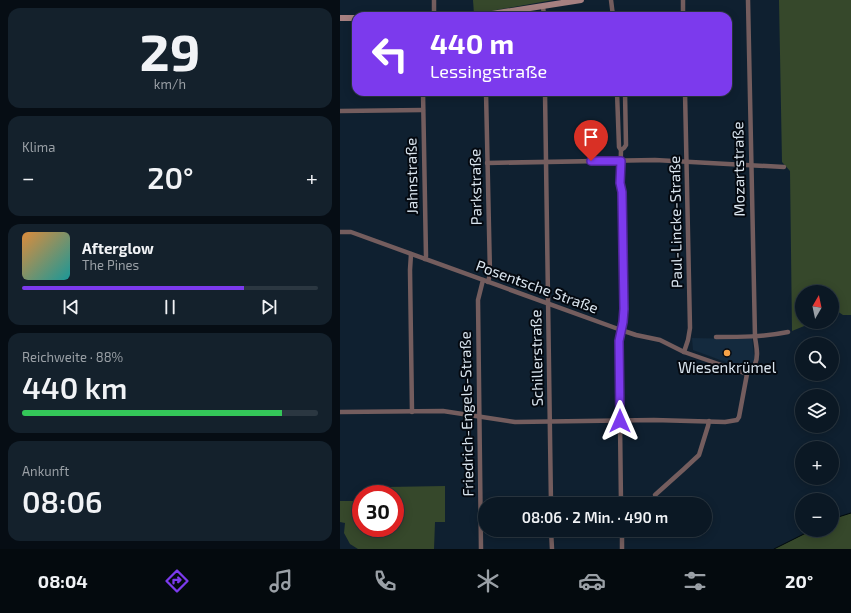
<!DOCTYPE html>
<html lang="de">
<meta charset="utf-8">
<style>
body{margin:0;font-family:"Exo 2",sans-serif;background:#14212c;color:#f1f3f6;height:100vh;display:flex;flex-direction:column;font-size:15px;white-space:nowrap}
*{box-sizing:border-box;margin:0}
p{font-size:13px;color:#9aa0a6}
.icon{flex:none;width:22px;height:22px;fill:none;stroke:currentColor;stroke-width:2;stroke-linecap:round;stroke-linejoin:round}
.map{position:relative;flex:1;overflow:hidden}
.panel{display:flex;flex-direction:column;gap:8px;padding:8px;background:#060d14;width:340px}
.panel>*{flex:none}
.guide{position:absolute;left:12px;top:12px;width:380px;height:84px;border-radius:12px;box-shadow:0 2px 10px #0003,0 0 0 1px #2b3741;background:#7c3aed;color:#fff;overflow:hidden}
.needle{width:26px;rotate:9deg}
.fabs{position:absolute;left:455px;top:285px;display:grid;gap:8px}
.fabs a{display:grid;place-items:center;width:44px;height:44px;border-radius:50%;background:#0b1824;box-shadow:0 2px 10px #0003,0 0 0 1px #2b3741;font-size:20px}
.speed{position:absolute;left:12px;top:485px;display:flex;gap:8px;font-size:20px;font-weight:700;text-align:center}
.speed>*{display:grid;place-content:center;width:52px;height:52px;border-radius:50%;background:#0b1824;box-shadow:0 2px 10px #0003,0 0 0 1px #2b3741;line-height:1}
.speed .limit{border:6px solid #d22;background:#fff;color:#111}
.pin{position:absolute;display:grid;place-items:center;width:34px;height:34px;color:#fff;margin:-41px -17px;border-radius:50% 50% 50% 0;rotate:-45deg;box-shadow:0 0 4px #0007}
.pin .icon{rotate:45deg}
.me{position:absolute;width:44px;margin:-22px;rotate:0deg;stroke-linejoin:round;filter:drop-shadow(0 0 3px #0008)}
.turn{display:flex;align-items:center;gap:14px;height:84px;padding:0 12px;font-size:18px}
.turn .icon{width:52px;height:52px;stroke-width:2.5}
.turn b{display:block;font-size:28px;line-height:34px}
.big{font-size:30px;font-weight:600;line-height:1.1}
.panel .card{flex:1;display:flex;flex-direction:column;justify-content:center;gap:6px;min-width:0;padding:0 14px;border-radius:12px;background:#14212c}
.panel .dial{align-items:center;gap:0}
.dial b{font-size:52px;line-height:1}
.song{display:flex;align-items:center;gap:12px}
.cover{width:48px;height:48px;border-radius:6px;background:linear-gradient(135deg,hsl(30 70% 55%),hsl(180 70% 35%))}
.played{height:4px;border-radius:2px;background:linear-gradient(90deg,#7c3aed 75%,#2b3741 75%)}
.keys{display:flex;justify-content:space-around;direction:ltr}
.heat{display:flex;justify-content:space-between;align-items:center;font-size:22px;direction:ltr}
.charge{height:6px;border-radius:3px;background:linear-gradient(90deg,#34c759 88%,#2b3741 0)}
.trip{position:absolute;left:138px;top:497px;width:234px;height:40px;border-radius:20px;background:#0b1824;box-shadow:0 2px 10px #0003,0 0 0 1px #2b3741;font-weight:600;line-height:40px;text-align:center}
.tabs{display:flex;height:64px;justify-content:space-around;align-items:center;background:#040a0e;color:#9aa0a6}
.tabs .icon{width:28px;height:28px}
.tabs .on{color:#7c3aed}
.tabs b{font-size:18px;color:#f1f3f6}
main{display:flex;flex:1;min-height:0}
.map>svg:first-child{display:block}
</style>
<main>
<section class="panel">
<div class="card dial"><b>29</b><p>km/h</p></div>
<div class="card"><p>Klima</p>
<div class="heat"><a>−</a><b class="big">20°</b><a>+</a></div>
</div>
<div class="card">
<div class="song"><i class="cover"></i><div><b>Afterglow</b><p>The Pines</p></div></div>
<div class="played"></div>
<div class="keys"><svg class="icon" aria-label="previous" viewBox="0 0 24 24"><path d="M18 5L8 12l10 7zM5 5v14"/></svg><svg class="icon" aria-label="pause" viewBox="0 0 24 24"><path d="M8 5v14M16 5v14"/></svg><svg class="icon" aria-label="next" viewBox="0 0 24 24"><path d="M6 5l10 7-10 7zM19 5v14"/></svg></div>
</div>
<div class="card"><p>Reichweite · 88%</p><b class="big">440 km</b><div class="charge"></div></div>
<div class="card"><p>Ankunft</p><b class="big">08:06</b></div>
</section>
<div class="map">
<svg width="511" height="549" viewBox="0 0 511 549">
<rect width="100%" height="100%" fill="#0f2030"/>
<path fill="#142a3e" d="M352,338L399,339L412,338L414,355V361L402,368L353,350Z"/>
<g fill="#36482b">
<path d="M133,0H213L134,14Z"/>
<path d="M439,0H511V315H503L497,311L492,314V292H462V322H474L452,331L450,171L442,162Z"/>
<path d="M105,486V522H95L94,549H18L10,544L4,533L5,523L0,522V501H21V528H55V494H47V487Z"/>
<path d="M511,513V549H434L472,530H492V519Z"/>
</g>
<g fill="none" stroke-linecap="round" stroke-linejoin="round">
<g stroke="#00090d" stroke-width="1">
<path d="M492,519L511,513"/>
<path d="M434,549L472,530"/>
</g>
<g stroke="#745d5e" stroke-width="4.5">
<path d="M94,0V16"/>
<path d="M271,0L273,16"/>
<path d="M343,0V16"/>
<path d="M203,6L204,16"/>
<path d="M273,13L282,14L284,16"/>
<path d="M83,92L86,256L85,259"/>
<path d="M146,92L150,274L148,282"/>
<path d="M205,92L211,504"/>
<path d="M277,92L279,147L281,150L280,183L282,192L284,309L283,322L279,341L281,504"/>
<path d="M0,111L83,110"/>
<path d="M281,150L284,148L286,145L285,92"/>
<path d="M147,163L315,160L444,167"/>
<path d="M0,232H11L281,330L296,335L320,340L344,352L407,374"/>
<path d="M71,254L70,270L72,412"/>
<path d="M376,337C400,337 424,337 448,332"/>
<path d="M344,352L348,340L350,328L345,92"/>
<path d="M0,412L103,411L175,422L314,420L385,422L397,420L399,417L407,374C409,370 413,368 415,364C419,356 416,345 415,337L408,0"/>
<path d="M315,495L344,469L359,455L368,426L369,421"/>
<path d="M211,530L212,549"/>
<path d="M282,530V549"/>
<path d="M141,549L138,300L143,280"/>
</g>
<g stroke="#a68081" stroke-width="6">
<path d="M139,16L241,0"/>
<path d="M0,18H16"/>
</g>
</g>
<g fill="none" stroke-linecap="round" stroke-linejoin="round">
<defs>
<path id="route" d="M251,161H281L280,183L282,192L284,309L283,322L279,341L280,421"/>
</defs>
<use href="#route" stroke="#51269a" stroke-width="10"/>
<use href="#route" stroke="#7c3aed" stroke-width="7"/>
</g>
<circle fill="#f6a247" stroke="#040910" stroke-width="1.5" cx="387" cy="353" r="4"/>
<g text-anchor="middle" stroke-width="4" stroke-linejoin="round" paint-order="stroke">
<g font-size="15" fill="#dae5ef" stroke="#040910">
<text transform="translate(399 169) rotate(-91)" y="5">Mozartstraße</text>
<text transform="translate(72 176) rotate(-91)" y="5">Jahnstraße</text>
<text transform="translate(136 187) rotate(-91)" y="5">Parkstraße</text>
<text transform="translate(336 222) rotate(-91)" y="5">Paul-Lincke-Straße</text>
<text transform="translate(197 287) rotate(20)" y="5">Posentsche Straße</text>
<text transform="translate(197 358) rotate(-91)" y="5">Schillerstraße</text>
<text transform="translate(127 414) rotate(-91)" y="5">Friedrich-Engels-Straße</text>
</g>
<g font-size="15" fill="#dae5ef" stroke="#040910">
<text x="387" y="373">Wiesenkrümel</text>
</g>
</g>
</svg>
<div class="fabs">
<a><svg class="needle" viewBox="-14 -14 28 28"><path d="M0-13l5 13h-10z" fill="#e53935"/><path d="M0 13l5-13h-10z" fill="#9aa0a6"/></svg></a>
<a><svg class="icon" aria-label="search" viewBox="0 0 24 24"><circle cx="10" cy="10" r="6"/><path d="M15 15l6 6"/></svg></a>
<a><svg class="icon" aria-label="layers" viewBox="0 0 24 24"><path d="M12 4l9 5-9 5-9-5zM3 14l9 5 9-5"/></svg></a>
<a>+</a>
<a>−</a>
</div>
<div class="speed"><div class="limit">30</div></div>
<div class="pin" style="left:251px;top:161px;background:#d93025"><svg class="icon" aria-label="arrive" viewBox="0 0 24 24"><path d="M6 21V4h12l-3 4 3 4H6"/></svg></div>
<svg class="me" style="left:280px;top:421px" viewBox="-20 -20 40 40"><path d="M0-17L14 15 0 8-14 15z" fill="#7c3aed" stroke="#fff" stroke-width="4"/></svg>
<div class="trip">08:06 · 2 Min. · 490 m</div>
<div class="guide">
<div class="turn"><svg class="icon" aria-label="left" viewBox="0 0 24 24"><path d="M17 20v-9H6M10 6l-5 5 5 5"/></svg><div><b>440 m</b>Lessingstraße</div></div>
</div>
</div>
</main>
<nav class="tabs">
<b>08:04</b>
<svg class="icon on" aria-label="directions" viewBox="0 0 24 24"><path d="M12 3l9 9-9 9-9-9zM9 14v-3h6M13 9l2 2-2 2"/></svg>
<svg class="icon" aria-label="music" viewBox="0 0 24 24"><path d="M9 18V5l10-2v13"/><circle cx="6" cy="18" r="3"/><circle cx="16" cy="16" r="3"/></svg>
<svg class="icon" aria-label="phone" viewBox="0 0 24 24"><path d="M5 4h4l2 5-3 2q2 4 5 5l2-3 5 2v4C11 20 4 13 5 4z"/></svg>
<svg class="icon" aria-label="climate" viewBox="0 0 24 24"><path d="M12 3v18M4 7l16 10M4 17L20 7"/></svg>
<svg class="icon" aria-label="car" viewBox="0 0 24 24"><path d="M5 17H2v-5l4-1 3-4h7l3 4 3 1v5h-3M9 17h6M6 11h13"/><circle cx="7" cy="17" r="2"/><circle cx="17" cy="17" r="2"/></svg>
<svg class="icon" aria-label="filters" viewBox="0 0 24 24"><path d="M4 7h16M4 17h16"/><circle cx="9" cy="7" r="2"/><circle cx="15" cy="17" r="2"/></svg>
<b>20°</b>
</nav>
